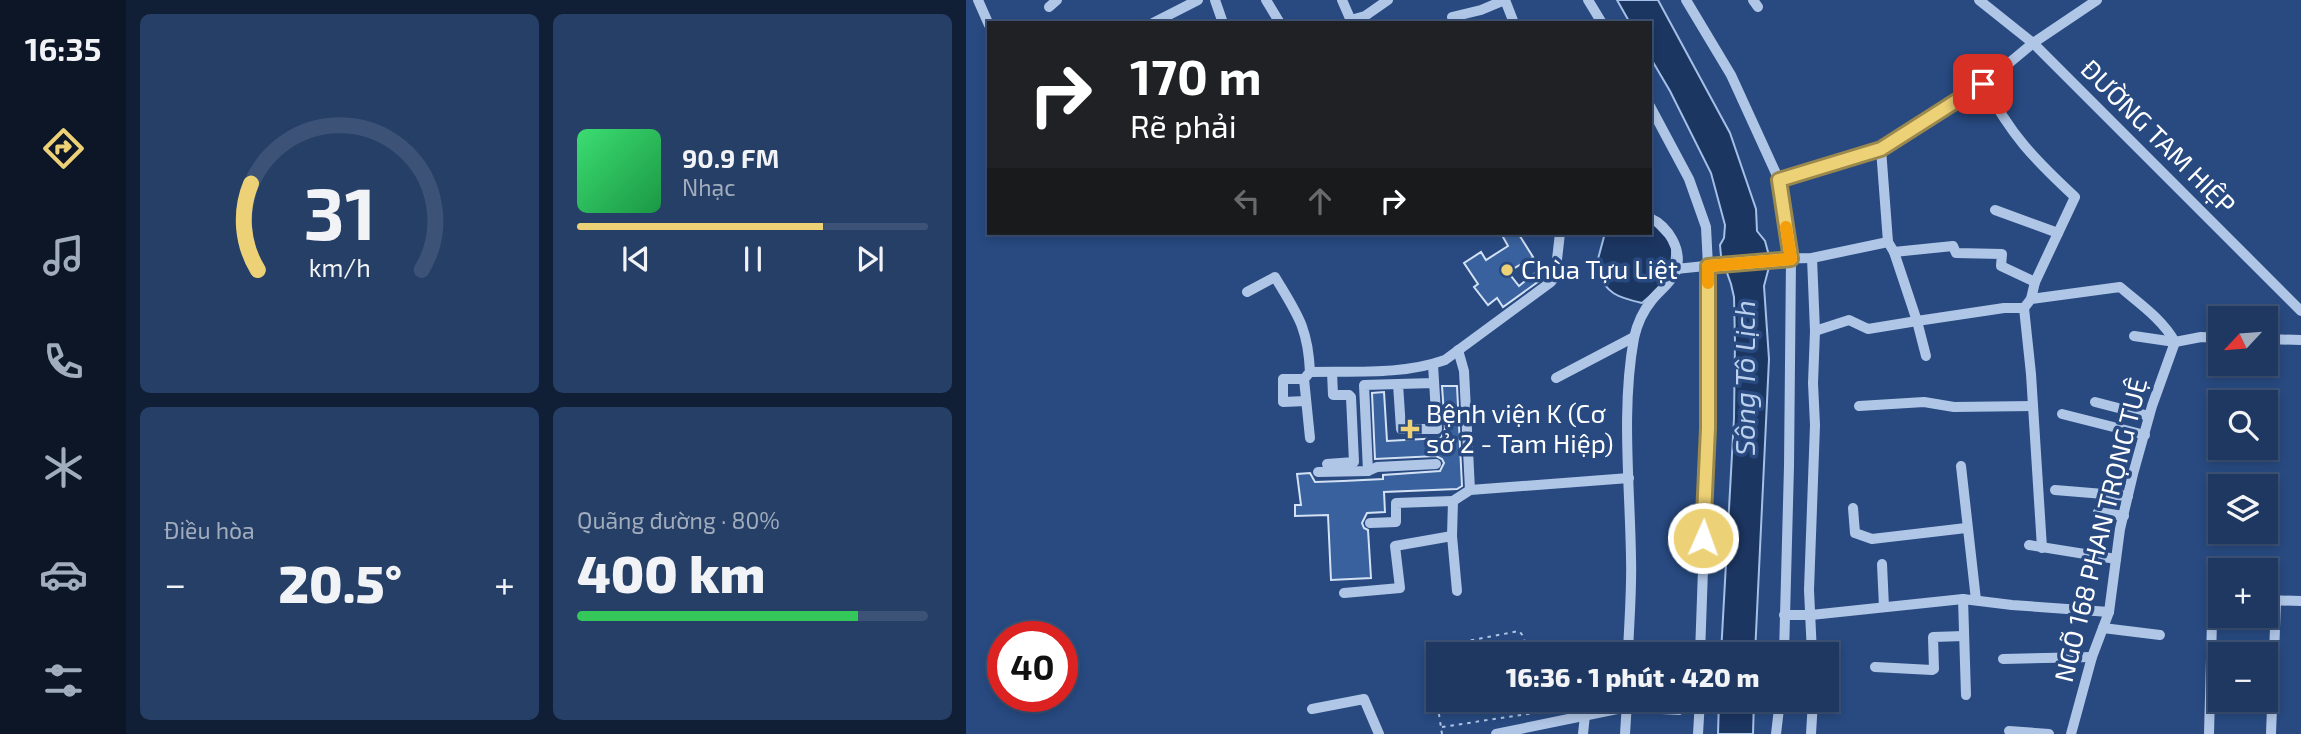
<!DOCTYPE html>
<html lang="vi">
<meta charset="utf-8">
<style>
body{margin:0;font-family:"Exo 2",sans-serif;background:#263f67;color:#f1f3f6;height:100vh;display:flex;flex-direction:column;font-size:26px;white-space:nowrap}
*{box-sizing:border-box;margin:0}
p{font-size:23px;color:#a1acbd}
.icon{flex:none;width:38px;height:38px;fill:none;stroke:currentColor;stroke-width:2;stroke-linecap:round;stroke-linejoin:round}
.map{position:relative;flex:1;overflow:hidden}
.details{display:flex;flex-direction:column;gap:14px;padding:14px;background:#101f35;width:840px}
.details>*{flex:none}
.hud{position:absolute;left:21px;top:21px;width:665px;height:214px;border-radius:0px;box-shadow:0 4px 10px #0003,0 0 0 2px #3c5276;background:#202124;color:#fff;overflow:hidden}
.needle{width:46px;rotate:244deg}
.controls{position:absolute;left:1242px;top:306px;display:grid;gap:14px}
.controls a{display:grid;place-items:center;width:70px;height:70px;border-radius:0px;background:#1e3861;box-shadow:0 4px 10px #0003,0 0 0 2px #3c5276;font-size:35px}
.speed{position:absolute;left:21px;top:621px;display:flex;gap:14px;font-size:35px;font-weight:700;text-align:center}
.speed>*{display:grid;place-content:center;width:91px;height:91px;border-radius:50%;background:#1e3861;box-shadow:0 4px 10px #0003,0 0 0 2px #3c5276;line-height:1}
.speed .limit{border:10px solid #d22;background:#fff;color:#111}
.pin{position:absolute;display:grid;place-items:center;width:60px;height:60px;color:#fff;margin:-30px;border-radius:14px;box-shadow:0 4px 10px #0006}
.me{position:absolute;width:77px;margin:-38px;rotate:2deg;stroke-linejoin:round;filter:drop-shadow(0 0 5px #0008)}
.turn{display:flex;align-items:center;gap:24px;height:147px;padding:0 28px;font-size:32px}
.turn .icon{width:91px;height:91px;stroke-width:2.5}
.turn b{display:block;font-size:49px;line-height:60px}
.lanes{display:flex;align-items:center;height:66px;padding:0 28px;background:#0003;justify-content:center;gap:35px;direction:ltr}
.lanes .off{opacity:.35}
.big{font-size:52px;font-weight:800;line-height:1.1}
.details .widget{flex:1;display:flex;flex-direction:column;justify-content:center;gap:10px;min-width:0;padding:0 24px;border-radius:10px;background:#263f67}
.details .dial{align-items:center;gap:0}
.dial svg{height:182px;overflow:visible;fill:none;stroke:#3c5276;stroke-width:7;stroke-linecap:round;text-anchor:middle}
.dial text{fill:#f1f3f6;stroke:none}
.song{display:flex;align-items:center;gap:21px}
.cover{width:84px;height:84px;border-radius:10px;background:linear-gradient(135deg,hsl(140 70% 55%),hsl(140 70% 35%))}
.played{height:7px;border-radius:4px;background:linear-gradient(90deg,#edd176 70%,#3c5276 70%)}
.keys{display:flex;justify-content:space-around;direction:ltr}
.heat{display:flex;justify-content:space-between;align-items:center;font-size:38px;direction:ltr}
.charge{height:10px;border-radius:5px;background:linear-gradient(90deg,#34c759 80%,#3c5276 0)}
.details .tiles{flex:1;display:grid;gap:14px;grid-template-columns:repeat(2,1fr)}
.trip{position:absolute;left:460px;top:642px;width:413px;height:70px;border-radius:0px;background:#1e3861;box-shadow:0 4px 10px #0003,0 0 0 2px #3c5276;font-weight:800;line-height:70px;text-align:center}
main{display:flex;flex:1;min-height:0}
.tab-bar{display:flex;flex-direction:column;width:126px;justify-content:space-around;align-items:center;background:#0c1627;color:#a1acbd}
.tab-bar .icon{width:49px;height:49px}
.tab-bar .active{color:#edd176}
.tab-bar b{font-size:32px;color:#f1f3f6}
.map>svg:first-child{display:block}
</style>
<main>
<nav class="tab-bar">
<b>16:35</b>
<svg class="icon active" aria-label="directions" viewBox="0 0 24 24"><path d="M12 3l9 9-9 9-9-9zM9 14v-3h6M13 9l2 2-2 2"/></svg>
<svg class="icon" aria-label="music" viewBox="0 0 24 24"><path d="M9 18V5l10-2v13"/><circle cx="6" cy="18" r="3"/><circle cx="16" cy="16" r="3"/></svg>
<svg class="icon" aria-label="phone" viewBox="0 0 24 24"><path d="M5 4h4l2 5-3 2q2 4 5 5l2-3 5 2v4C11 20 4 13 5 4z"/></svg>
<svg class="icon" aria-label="climate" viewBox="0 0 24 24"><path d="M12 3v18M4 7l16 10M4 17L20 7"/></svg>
<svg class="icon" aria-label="car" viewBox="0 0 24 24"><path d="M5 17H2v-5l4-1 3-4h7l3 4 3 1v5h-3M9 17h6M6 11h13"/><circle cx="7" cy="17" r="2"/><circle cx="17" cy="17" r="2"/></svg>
<svg class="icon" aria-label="filters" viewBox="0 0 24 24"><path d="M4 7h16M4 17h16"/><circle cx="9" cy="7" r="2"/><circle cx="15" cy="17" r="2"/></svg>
</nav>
<section class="details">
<div class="tiles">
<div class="widget dial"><svg viewBox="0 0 100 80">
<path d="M14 69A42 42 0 1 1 86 69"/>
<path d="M14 69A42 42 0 0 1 11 31" stroke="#edd176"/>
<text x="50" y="56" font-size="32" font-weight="700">31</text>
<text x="50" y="72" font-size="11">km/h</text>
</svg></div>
<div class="widget">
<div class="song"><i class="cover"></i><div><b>90.9 FM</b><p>Nhạc</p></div></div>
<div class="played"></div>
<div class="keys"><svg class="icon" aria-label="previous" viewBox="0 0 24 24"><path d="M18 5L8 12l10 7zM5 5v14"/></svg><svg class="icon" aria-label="pause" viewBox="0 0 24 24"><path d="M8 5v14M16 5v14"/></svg><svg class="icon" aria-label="next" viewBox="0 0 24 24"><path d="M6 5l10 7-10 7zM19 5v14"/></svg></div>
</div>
<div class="widget"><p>Điều hòa</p>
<div class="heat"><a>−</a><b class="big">20.5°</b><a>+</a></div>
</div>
<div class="widget"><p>Quãng đường · 80%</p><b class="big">400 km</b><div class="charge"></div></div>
</div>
</section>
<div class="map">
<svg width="1335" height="734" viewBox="0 0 1335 734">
<rect width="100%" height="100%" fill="#284a81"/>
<g fill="#1c3662" stroke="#a5c0e6" stroke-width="2">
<path d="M651,0H692L764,133L790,209L791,231L799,241L802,252L803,267L798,286L803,359L789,654H755L768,418L769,342L768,297L765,284L755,256L754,245L758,238L759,225L745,173L704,91L684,57V23H664Z"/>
<path d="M684,220L706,243C707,279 703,279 676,303C650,297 642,294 629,270L639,233L643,235L646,233H684Z"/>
<path d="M753,700H788L787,734H752Z"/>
</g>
<g fill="#39619d" stroke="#d3e1f5" stroke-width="2">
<path d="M544,233H552L567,257L542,272L553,286L574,269L580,276L537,307L531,298L522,305L508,287L512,284L498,263L515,252L520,260L542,246L537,237Z"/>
<path d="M476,386H491L496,486L491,489L418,492L419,512L401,513L396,523L398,528L402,530L405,578L365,580L362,515L329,516V505H335L331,474L344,473L349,482L377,481L417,479V475L474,471L478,463L476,459L470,456L409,459L406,393L418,392L421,441L475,438L479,429Z"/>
</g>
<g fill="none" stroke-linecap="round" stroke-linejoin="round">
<g stroke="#b0c6e6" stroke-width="2" stroke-dasharray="3.5 5" stroke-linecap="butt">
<path d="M476,727L568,713L567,700"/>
<path d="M476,734L464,656L465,648L553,631L558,637L560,654"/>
</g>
<g stroke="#b0c6e6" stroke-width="10">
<path d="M12,0L23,25"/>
<path d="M249,0L257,23"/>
<path d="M300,0L314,23"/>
<path d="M376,0L386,23"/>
<path d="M539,0L548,23"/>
<path d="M622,0L636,23"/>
<path d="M720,0L765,75L813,180L825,259L823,466L818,654"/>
<path d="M787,0L792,7"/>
<path d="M1013,0L1067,43L1335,311"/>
<path d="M83,7L91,0"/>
<path d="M486,17L515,10L539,0"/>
<path d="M385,20L399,16L422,0"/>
<path d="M187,23L232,0"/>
<path d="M1018,84C1045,135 1067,158 1109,197L1069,282L1065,299"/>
<path d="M684,106L723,179L740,227L742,266V428L734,654"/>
<path d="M915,149L922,242L928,252L951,321L1038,308H1058L1065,299L1154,287C1174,304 1196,319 1209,342"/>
<path d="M813,180L915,149L1018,84L1067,43L1131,0"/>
<path d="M1029,210L1092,233"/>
<path d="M928,252L987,246L990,253L1036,254L1035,266L1069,282"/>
<path d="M846,258L849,331L847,383L849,425L843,590L846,654"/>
<path d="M710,269L807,259L846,258L922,242"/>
<path d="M281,292L309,277C331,314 342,327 344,372L338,379"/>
<path d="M1058,308L1065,374L1076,548"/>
<path d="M849,331L883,320L902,329L951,321L960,356"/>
<path d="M1168,336L1209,342L1235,337L1255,338"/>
<path d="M1300,339L1335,340"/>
<path d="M492,350L498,371L504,490"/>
<path d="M467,365L471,429H435L432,384L468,383"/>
<path d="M344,372C388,371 437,375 479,360L585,282L589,277L594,233"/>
<path d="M590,378L668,337"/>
<path d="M338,379H317V402L340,401"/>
<path d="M338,379L344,438"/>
<path d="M1129,402L1183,416"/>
<path d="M893,406L958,402L988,407L1067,406"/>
<path d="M1096,414L1179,435"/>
<path d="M361,464L388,462L385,397L383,395H367L366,372"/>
<path d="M995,466L1010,600"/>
<path d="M402,471L398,385L432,384"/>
<path d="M352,472L402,471L411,467L470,464"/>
<path d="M1089,490L1162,496"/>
<path d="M887,508L889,533L906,539L1000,528"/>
<path d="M1132,512L1158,516"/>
<path d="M404,523L430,522V503L487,501"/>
<path d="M486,536L491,591"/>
<path d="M1063,545L1150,559"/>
<path d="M916,564L918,607"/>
<path d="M378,593L434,588L429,546L486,536L487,501L504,490L663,478"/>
<path d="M997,599L1000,695"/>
<path d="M1300,600L1335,601"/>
<path d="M818,615H845L997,599L1046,605L1143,612"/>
<path d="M1137,628L1194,635"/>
<path d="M662,654C663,622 666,590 665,558C664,486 655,409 668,338C671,324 677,311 686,300C694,290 705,283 710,271C717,250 702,226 684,218"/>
<path d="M1037,659L1126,657"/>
<path d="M909,667L966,670L968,669L967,637L998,636"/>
<path d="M346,709L398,699L413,734"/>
<path d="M1043,731L1083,734"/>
<path d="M530,734L661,707L713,710"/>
<path d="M617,734L619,715"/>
<path d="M659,734L661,702"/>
<path d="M732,734L734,700"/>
<path d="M810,734L814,700"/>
<path d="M845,734L847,700"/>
<path d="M1105,734L1126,657L1143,612L1154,529L1167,474L1186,406L1209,342"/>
<path d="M1243,734L1247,583"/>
<path d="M1305,734L1310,601"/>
</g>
</g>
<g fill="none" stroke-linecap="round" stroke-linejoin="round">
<defs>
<path id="route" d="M737,538L742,428V266L825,259L813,180L915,149L1017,84"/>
</defs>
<use href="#route" stroke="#9a884d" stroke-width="18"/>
<use href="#route" stroke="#edd176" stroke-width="12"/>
<path stroke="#f59e0b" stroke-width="12" d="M742,283V266L825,259L820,227"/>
</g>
<g fill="#edd176" stroke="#284a81" stroke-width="2.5">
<circle cx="541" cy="270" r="7"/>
<path d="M440.5 418.5h7v7h7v7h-7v7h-7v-7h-7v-7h7z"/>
</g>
<g text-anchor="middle" stroke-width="7" stroke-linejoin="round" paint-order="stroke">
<g font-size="26" fill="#fff" stroke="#284a81">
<text transform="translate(1192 137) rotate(45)" y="9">ĐƯỜNG TAM HIỆP</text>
<text transform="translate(1135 530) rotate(-76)" y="9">NGÕ 168 PHAN TRỌNG TUỆ</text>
</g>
<g font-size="26" fill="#fff" stroke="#284a81" text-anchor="start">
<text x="555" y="279">Chùa Tựu Liệt</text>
<text x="460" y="423">Bệnh viện K (Cơ<tspan x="460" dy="30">sở 2 - Tam Hiệp)</tspan></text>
</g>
<g font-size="28" font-style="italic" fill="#bbd0ed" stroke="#284a81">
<text transform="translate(779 378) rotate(-90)" y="10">Sông Tô Lịch</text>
</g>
</g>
</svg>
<div class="controls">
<a><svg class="needle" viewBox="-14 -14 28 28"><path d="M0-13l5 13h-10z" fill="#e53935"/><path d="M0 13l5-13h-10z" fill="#a1acbd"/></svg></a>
<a><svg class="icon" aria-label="search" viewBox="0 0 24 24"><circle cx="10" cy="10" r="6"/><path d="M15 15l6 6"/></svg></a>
<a><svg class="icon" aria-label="layers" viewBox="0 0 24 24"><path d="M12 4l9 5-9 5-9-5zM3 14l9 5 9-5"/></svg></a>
<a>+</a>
<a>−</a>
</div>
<div class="speed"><div class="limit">40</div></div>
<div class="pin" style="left:1017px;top:84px;background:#d93025"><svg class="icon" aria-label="arrive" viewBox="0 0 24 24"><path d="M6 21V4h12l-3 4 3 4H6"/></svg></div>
<svg class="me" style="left:737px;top:538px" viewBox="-20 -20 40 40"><circle r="17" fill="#edd176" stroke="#fff" stroke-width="3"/><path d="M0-11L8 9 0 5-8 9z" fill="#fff"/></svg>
<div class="trip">16:36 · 1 phút · 420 m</div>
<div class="hud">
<div class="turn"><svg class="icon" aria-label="right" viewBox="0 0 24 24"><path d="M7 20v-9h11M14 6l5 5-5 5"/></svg><div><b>170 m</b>Rẽ phải</div></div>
<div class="lanes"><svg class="icon off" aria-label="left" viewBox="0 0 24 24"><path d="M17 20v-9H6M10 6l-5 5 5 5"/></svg><svg class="icon off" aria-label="ahead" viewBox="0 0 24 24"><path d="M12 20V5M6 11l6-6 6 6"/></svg><svg class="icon" aria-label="right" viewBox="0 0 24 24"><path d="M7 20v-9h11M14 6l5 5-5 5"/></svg></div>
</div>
</div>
</main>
